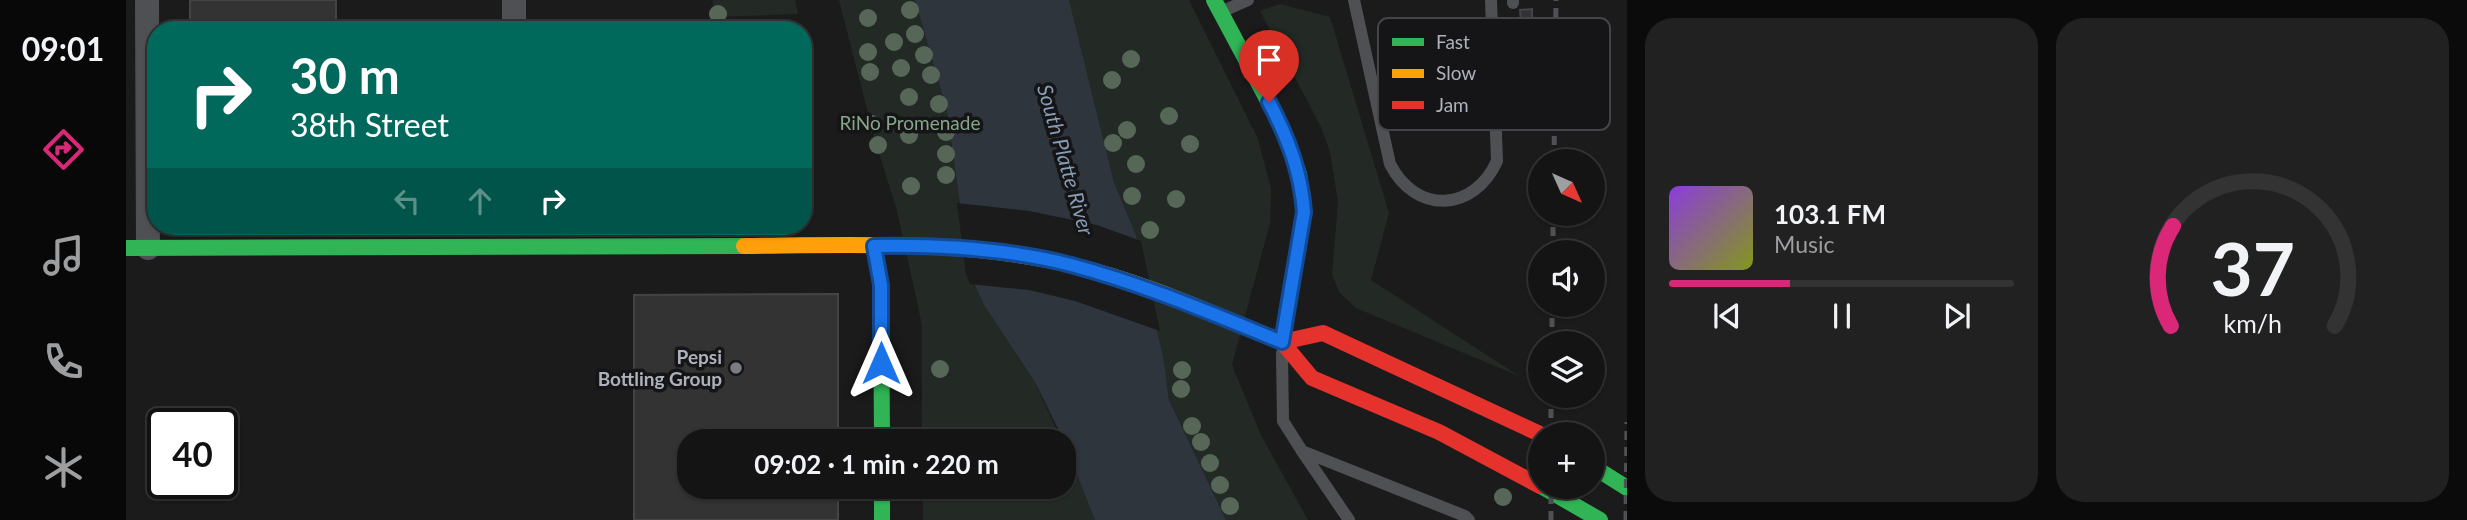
<!DOCTYPE html>
<meta charset="utf-8">
<style>
body{margin:0;font-family:Lato,sans-serif;background:#212122;color:#f1f3f6;height:100vh;display:flex;flex-direction:column;font-size:26px;white-space:nowrap}
*{box-sizing:border-box;margin:0}
p{font-size:23px;color:#9d9ea0}
.icon{flex:none;width:38px;height:38px;fill:none;stroke:currentColor;stroke-width:2;stroke-linecap:round;stroke-linejoin:round}
.map{position:relative;flex:1;overflow:hidden}
.side{display:flex;flex-direction:column;gap:18px;padding:18px;background:#0b0b0b;width:840px}
.side>*{flex:none}
.banner{position:absolute;left:21px;top:21px;width:665px;height:214px;border-radius:28px;box-shadow:0 2px 5px #0004,0 0 0 2px #333334;background:#00695c;color:#fff;overflow:hidden}
.needle{width:46px;rotate:135deg}
.buttons{position:absolute;left:1402px;top:149px;display:grid;gap:14px}
.buttons a{display:grid;place-items:center;width:77px;height:77px;border-radius:50%;background:#141414;box-shadow:0 2px 5px #0004,0 0 0 2px #333334;font-size:35px}
.speed{position:absolute;left:21px;top:408px;display:flex;gap:14px;font-size:35px;font-weight:700;text-align:center}
.speed>*{display:grid;place-content:center;width:91px;height:91px;border-radius:50%;background:#141414;box-shadow:0 2px 5px #0004,0 0 0 2px #333334;line-height:1}
.speed .limit{border:4px solid #111;border-radius:10px;background:#fff;color:#111}
.pin{position:absolute;display:grid;place-items:center;width:60px;height:60px;color:#fff;margin:-72px -30px;border-radius:50% 50% 50% 0;rotate:-45deg;box-shadow:0 0 7px #0007}
.pin .icon{rotate:45deg}
.me{position:absolute;width:77px;margin:-38px;rotate:0deg;stroke-linejoin:round;filter:drop-shadow(0 0 5px #0008)}
.turn{display:flex;align-items:center;gap:24px;height:147px;padding:0 28px;font-size:32px}
.turn .icon{width:91px;height:91px;stroke-width:2.5}
.turn b{display:block;font-size:49px;line-height:60px}
.lanes{display:flex;align-items:center;height:66px;padding:0 28px;background:#0003;justify-content:center;gap:35px;direction:ltr}
.lanes .off{opacity:.35}
.side .tile{flex:1;display:flex;flex-direction:column;justify-content:center;gap:10px;min-width:0;padding:0 24px;border-radius:28px;background:#212122}
.side .dial{align-items:center;gap:0}
.dial svg{height:182px;overflow:visible;fill:none;stroke:#333334;stroke-width:7;stroke-linecap:round;text-anchor:middle}
.dial text{fill:#f1f3f6;stroke:none}
.song{display:flex;align-items:center;gap:21px}
.cover{width:84px;height:84px;border-radius:10px;background:linear-gradient(135deg,hsl(270 70% 55%),hsl(70 70% 35%))}
.played{height:7px;border-radius:4px;background:linear-gradient(90deg,#db2777 35%,#333334 35%)}
.keys{display:flex;justify-content:space-around;direction:ltr}
.side .tiles{flex:1;display:grid;gap:18px;grid-template-columns:repeat(2,1fr)}
.trip{position:absolute;left:551px;top:429px;width:399px;height:70px;border-radius:28px;background:#141414;box-shadow:0 2px 5px #0004,0 0 0 2px #333334;font-weight:700;line-height:70px;text-align:center}
main{display:flex;flex:1;min-height:0}
.dock{display:flex;flex-direction:column;width:126px;justify-content:space-around;align-items:center;background:#080808;color:#9d9ea0}
.dock .icon{width:49px;height:49px}
.dock .active{color:#db2777}
.dock b{font-size:32px;color:#f1f3f6}
.map>svg:first-child{display:block}
</style>
<main>
<nav class="dock">
<b>09:01</b>
<svg class="icon active" aria-label="directions" viewBox="0 0 24 24"><path d="M12 3l9 9-9 9-9-9zM9 14v-3h6M13 9l2 2-2 2"/></svg>
<svg class="icon" aria-label="music" viewBox="0 0 24 24"><path d="M9 18V5l10-2v13"/><circle cx="6" cy="18" r="3"/><circle cx="16" cy="16" r="3"/></svg>
<svg class="icon" aria-label="phone" viewBox="0 0 24 24"><path d="M5 4h4l2 5-3 2q2 4 5 5l2-3 5 2v4C11 20 4 13 5 4z"/></svg>
<svg class="icon" aria-label="climate" viewBox="0 0 24 24"><path d="M12 3v18M4 7l16 10M4 17L20 7"/></svg>
</nav>
<div class="map">
<svg width="1501" height="520" viewBox="0 0 1501 520">
<rect width="100%" height="100%" fill="#1b1b1b"/>
<g fill="#232a25">
<path d="M587,0H669L672,14L587,17Z"/>
<path d="M713,0H789L821,111L844,275L858,305L909,383L936,441H796V326L792,306L770,207L750,144Z"/>
<path d="M943,0H1063L1132,139L1145,189L1144,223L1106,365L1135,435L1182,520H1100L1043,400L1038,361L1010,235L988,182Z"/>
<path d="M1154,4L1204,17L1263,213L1245,280L1393,376L1230,308L1213,292L1206,274L1212,202L1204,152L1195,127L1134,11Z"/>
<path d="M938,445L963,500L969,520H797V487L938,486Z"/>
</g>
<path fill="#2e353d" d="M789,0H943L988,182L1010,235L1038,361L1043,400L1100,520H969L938,441L910,384L858,305L844,275L821,111Z"/>
<path fill="#1b1b1b" d="M831,203L903,211L971,225L1015,241L1034,331L949,301L903,290L844,284L840,275Z"/>
<g fill="#333" stroke="#434447" stroke-width="2">
<rect x="64" y="0" width="146" height="30"/>
<path d="M1406,9V21L1395,22L1394,10Z"/>
<path d="M712,294V441H564V486H712V520H508V295Z"/>
</g>
<g fill="none" stroke-linecap="round" stroke-linejoin="round">
<g stroke="#4f5054" stroke-width="12">
<path d="M1228,0L1264,164C1290,215 1348,212 1371,161L1365,0"/>
<path d="M1387,3V0"/>
<path d="M1097,11L1122,0"/>
<path d="M210,29L388,26"/>
<path d="M1156,353L1157,421L1176,451L1339,516L1343,520"/>
<path d="M1176,451L1223,520"/>
</g>
<g stroke="#4f5054" stroke-width="24">
<path d="M21,0L22,248"/>
<path d="M388,30V0"/>
</g>
<g stroke="#30b455" stroke-width="16">
<path d="M1088,0L1155,125L1173,174L1178,212L1156,342"/>
<path d="M748,246L755,285L756,441"/>
<path d="M0,248L618,246"/>
<path d="M1466,466L1501,488"/>
<path d="M756,486V520"/>
<path d="M1415,486L1474,520"/>
</g>
<path stroke="#ff9f0a" stroke-width="16" d="M618,246C726,245 835,240 941,264C1013,280 1083,312 1151,340"/>
<g stroke="#e5322d" stroke-width="16">
<path d="M1151,340L1156,342L1186,378L1313,432L1414,486"/>
<path d="M1156,342L1197,333L1414,434"/>
</g>
<g stroke="#505154" stroke-width="5" stroke-dasharray="9 7" stroke-linecap="butt">
<path d="M1428,161L1430,0"/>
<path d="M1427,252V214"/>
<path d="M1426,343V304"/>
<path d="M1425,434V396"/>
<path d="M1425,520V486"/>
<path d="M1500,520L1501,422"/>
</g>
</g>
<g fill="#566758">
<circle cx="784" cy="10" r="9"/>
<circle cx="592" cy="14" r="9"/>
<circle cx="742" cy="18" r="9"/>
<circle cx="789" cy="34" r="9"/>
<circle cx="768" cy="42" r="9"/>
<circle cx="742" cy="52" r="9"/>
<circle cx="798" cy="55" r="9"/>
<circle cx="1005" cy="59" r="9"/>
<circle cx="775" cy="68" r="9"/>
<circle cx="744" cy="72" r="9"/>
<circle cx="805" cy="75" r="9"/>
<circle cx="986" cy="80" r="9"/>
<circle cx="783" cy="97" r="9"/>
<circle cx="813" cy="104" r="9"/>
<circle cx="1043" cy="116" r="9"/>
<circle cx="746" cy="124" r="9"/>
<circle cx="1001" cy="130" r="9"/>
<circle cx="820" cy="132" r="9"/>
<circle cx="783" cy="135" r="9"/>
<circle cx="987" cy="143" r="9"/>
<circle cx="1064" cy="144" r="9"/>
<circle cx="752" cy="145" r="9"/>
<circle cx="820" cy="154" r="9"/>
<circle cx="1010" cy="164" r="9"/>
<circle cx="820" cy="175" r="9"/>
<circle cx="785" cy="186" r="9"/>
<circle cx="1006" cy="196" r="9"/>
<circle cx="1050" cy="199" r="9"/>
<circle cx="1024" cy="230" r="9"/>
<circle cx="814" cy="369" r="9"/>
<circle cx="1056" cy="370" r="9"/>
<circle cx="1055" cy="389" r="9"/>
<circle cx="1066" cy="426" r="9"/>
<circle cx="1075" cy="442" r="9"/>
<circle cx="1084" cy="463" r="9"/>
<circle cx="1094" cy="485" r="9"/>
<circle cx="1377" cy="497" r="9"/>
<circle cx="1104" cy="506" r="9"/>
</g>
<g fill="none" stroke-linecap="round" stroke-linejoin="round">
<defs>
<path id="route" d="M755,363V285L748,246C811,245 884,249 945,265C1017,284 1087,314 1156,342L1178,212C1175,172 1162,138 1143,102"/>
</defs>
<use href="#route" stroke="#114b97" stroke-width="18"/>
<use href="#route" stroke="#1a73e8" stroke-width="12"/>
</g>
<circle fill="#7a7c83" stroke="#151517" stroke-width="2.5" cx="610" cy="368" r="7"/>
<g text-anchor="middle" stroke-width="7" stroke-linejoin="round" paint-order="stroke">
<g font-size="19" fill="#86a589" stroke="#151517">
<text x="784" y="130">RiNo Promenade</text>
</g>
<g font-size="19" font-weight="bold" fill="#adb1bb" stroke="#151517" text-anchor="end">
<text x="596" y="364">Pepsi<tspan x="596" dy="22">Bottling Group</tspan></text>
</g>
<g font-size="21" font-style="italic" fill="#879cb4" stroke="#151517">
<text transform="translate(939 160) rotate(74)" y="7">South Platte River</text>
</g>
</g>
<rect x="1252" y="18" width="232" height="112" rx="10" fill="#151517" stroke="#434448" stroke-width="2"/>
<rect x="1266" y="38" width="32" height="8" fill="#30b455"/>
<rect x="1266" y="69" width="32" height="9" fill="#ff9f0a"/>
<rect x="1266" y="101" width="32" height="8" fill="#e5322d"/>
<g font-size="19" fill="#adb1bb">
<text x="1310" y="49">Fast</text>
<text x="1310" y="80">Slow</text>
<text x="1310" y="112">Jam</text>
</g>
</svg>
<div class="buttons">
<a><svg class="needle" viewBox="-14 -14 28 28"><path d="M0-13l5 13h-10z" fill="#e53935"/><path d="M0 13l5-13h-10z" fill="#9d9ea0"/></svg></a>
<a><svg class="icon" aria-label="sound" viewBox="0 0 24 24"><path d="M4 9h4l5-4v14l-5-4H4zM17 9q2 3 0 6"/></svg></a>
<a><svg class="icon" aria-label="layers" viewBox="0 0 24 24"><path d="M12 4l9 5-9 5-9-5zM3 14l9 5 9-5"/></svg></a>
<a>+</a>
</div>
<div class="speed"><div class="limit">40</div></div>
<div class="pin" style="left:1143px;top:102px;background:#d93025"><svg class="icon" aria-label="arrive" viewBox="0 0 24 24"><path d="M6 21V4h12l-3 4 3 4H6"/></svg></div>
<svg class="me" style="left:755px;top:363px" viewBox="-20 -20 40 40"><path d="M0-17L14 15 0 8-14 15z" fill="#1a73e8" stroke="#fff" stroke-width="4"/></svg>
<div class="trip">09:02 · 1 min · 220 m</div>
<div class="banner">
<div class="turn"><svg class="icon" aria-label="right" viewBox="0 0 24 24"><path d="M7 20v-9h11M14 6l5 5-5 5"/></svg><div><b>30 m</b>38th Street</div></div>
<div class="lanes"><svg class="icon off" aria-label="left" viewBox="0 0 24 24"><path d="M17 20v-9H6M10 6l-5 5 5 5"/></svg><svg class="icon off" aria-label="ahead" viewBox="0 0 24 24"><path d="M12 20V5M6 11l6-6 6 6"/></svg><svg class="icon" aria-label="right" viewBox="0 0 24 24"><path d="M7 20v-9h11M14 6l5 5-5 5"/></svg></div>
</div>
</div>
<section class="side">
<div class="tiles">
<div class="tile">
<div class="song"><i class="cover"></i><div><b>103.1 FM</b><p>Music</p></div></div>
<div class="played"></div>
<div class="keys"><svg class="icon" aria-label="previous" viewBox="0 0 24 24"><path d="M18 5L8 12l10 7zM5 5v14"/></svg><svg class="icon" aria-label="pause" viewBox="0 0 24 24"><path d="M8 5v14M16 5v14"/></svg><svg class="icon" aria-label="next" viewBox="0 0 24 24"><path d="M6 5l10 7-10 7zM19 5v14"/></svg></div>
</div>
<div class="tile dial"><svg viewBox="0 0 100 80">
<path d="M14 69A42 42 0 1 1 86 69"/>
<path d="M14 69A42 42 0 0 1 15 25" stroke="#db2777"/>
<text x="50" y="56" font-size="32" font-weight="700">37</text>
<text x="50" y="72" font-size="11">km/h</text>
</svg></div>
</div>
</section>
</main>
